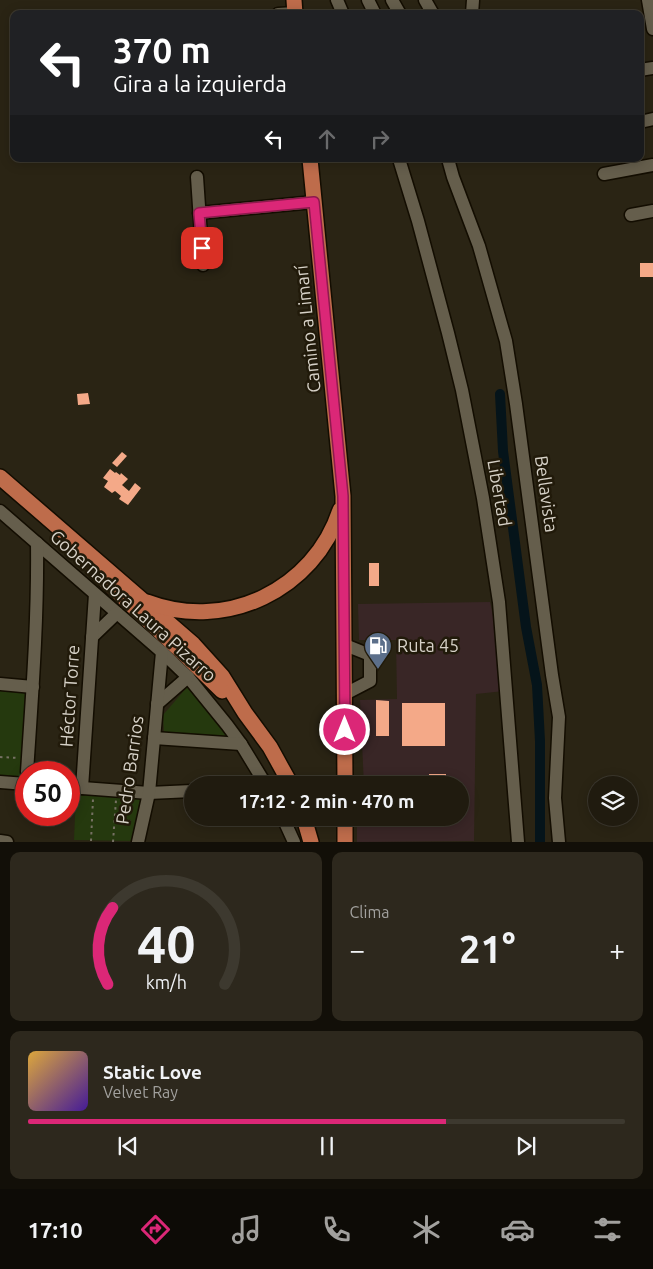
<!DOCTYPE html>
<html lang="es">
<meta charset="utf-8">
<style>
body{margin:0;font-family:Ubuntu,sans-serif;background:#2d281d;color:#f1f3f6;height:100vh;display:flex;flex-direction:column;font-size:19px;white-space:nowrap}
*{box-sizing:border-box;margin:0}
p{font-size:16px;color:#a2a19e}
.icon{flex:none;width:28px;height:28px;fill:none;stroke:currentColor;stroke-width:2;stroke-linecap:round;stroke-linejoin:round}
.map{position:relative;height:842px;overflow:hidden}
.side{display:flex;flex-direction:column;gap:10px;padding:10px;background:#120f08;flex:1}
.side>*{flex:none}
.banner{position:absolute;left:10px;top:10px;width:634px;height:152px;border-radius:10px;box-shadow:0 2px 12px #0003,0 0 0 1px #3d392f;background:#202124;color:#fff;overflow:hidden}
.controls{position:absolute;left:588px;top:776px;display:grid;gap:10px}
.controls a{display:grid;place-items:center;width:50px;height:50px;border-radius:50%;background:#201b0f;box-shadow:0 2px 12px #0003,0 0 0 1px #3d392f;font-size:25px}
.speed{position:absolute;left:15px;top:761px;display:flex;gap:10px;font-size:25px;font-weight:700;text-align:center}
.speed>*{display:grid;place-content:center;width:65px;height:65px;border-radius:50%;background:#201b0f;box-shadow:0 2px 12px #0003,0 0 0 1px #3d392f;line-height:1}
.speed .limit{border:8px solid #d22;background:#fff;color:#111}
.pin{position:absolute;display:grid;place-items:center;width:42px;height:42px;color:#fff;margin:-21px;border-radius:10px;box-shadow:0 2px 8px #0006}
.me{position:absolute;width:55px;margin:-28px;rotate:0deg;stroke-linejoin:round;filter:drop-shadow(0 0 4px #0008)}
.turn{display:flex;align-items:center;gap:18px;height:105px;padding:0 20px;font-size:22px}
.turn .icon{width:65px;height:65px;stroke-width:2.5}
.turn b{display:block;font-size:35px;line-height:42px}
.lanes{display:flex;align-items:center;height:48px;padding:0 20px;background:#0003;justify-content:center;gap:25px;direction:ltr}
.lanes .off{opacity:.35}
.big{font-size:38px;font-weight:700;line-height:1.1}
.side .card{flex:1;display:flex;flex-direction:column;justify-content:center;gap:8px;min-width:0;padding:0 18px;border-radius:10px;background:#2d281d}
.side .dial{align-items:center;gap:0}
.dial svg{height:130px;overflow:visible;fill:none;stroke:#3d392f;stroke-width:7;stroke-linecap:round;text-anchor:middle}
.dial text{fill:#f1f3f6;stroke:none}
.song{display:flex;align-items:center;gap:15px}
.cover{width:60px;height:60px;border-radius:8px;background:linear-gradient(135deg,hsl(40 70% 55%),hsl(260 70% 35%))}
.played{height:5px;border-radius:2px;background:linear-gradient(90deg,#db2777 70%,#3d392f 70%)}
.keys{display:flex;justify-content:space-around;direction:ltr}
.heat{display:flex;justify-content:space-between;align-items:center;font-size:28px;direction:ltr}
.side .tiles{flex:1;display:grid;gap:10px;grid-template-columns:1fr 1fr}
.card:last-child{grid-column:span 2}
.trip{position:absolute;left:184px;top:776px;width:285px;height:50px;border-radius:25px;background:#201b0f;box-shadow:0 2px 12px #0003,0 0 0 1px #3d392f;font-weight:700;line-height:50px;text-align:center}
.tabs{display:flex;height:80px;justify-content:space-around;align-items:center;background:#0d0b06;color:#a2a19e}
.tabs .icon{width:35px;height:35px}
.tabs .current{color:#db2777}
.tabs b{font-size:22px;color:#f1f3f6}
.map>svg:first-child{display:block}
</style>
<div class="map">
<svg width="653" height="842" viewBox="0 0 653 842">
<rect width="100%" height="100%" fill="#2a2414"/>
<path fill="#392626" d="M490,602L500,649L504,691L476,694L474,841L357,842V818H460V785H364L360,700L397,699L396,640H359L358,604Z"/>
<g fill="#25390e">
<path d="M188,686L233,741L164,732L163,715Z"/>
<path d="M0,691L27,692L20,779L0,778Z"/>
<path d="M76,792L143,797L134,841L74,840Z"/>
</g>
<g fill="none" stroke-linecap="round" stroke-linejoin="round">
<path stroke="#05141a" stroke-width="10" d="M500,394L503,451L526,627L537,685L540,741V842"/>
</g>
<g fill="#f4a988">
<rect x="640" y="263" width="13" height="14"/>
<path d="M88,393L90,404L78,405L77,394Z"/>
<path d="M122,452L127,456L117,467L112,463Z"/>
<path d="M110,469L115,473L116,472L120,475L121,473L128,479L122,485L129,491L135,483L141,488L128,505L119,499L121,496L115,491L112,493L104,487L108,481L103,478Z"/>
<rect x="369" y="563" width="10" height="23"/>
<path d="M376,700L389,701V736H376Z"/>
<rect x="402" y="703" width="43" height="43"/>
<path d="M429,774H446V785L429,784Z"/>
</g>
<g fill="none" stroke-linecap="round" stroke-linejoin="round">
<defs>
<g id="minor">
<path d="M337,0L343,14"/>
<path d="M368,0L375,14"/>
<path d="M392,0L400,14"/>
<path d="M425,0L433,14"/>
<path d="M648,0L653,29"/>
<path d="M278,14L295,13"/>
<path d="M472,14L473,0"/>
<path d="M640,70L653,68"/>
<path d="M640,122L653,119"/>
<path d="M399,159L418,221L448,333L462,390L483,498L499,602L518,842"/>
<path d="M448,159L453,177L479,246L506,341L516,404L552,675L559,717L555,798L559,842"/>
<path d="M604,174L653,165"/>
<path d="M197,177L203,265"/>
<path d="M199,213L314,202"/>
<path d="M631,215L653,211"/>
<path d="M0,511L162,652L188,677L227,725L241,744L266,785"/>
<path d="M92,637L117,613"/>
<path d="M345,645L370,655V681L345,694"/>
<path d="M0,684L33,687"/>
<path d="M157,704L188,677"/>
<path d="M154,738L241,744"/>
<path d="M27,772C32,696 38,620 37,543"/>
<path d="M0,782L26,784"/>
<path d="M69,787L149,793L192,791"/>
<path d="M82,788L95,594"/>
<path d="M283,818L294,842"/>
<path d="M0,841L7,842"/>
<path d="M138,842L149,793L162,652"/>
</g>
<g id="major">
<path d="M294,0L295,14"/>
<path d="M310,159L343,496L345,785"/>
<path d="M0,477L193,644L222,676L245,713L270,747L291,785"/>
<path d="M97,573L183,653L222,691"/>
<path d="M147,602C226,632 314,590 340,510"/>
<path d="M304,818L311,842"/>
<path d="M345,842V818"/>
</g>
</defs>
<use href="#minor" stroke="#130d01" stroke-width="15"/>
<use href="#major" stroke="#130d01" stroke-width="18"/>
<g stroke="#767163" stroke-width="2" stroke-dasharray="2.5 4" stroke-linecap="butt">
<path d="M0,757L18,758"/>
<path d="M115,820L132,821"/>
<path d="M91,841L93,799"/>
<path d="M113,842L116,800"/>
</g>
<use href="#minor" stroke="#655e4c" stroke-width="12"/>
<use href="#major" stroke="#be6c4b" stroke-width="15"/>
</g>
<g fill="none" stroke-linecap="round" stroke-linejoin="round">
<defs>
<path id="route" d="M202,248L199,213L314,202L343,496L345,730"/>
</defs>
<use href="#route" stroke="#8e194d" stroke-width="12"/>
<use href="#route" stroke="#db2777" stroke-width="9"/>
</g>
<defs>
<symbol id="fuel-pin" viewBox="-11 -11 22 30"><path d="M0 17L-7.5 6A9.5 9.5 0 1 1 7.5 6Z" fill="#5c6f8a" stroke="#211a0a"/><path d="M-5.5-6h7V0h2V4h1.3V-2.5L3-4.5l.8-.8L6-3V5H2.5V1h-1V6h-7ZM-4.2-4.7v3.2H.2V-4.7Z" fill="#fff"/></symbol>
</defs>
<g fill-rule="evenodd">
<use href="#fuel-pin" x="362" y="630" width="32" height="43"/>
</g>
<g text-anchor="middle" stroke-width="5" stroke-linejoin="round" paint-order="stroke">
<g font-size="18" fill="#d6d1c7" stroke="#211a0a">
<text transform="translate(308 329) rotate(-96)" y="6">Camino a Limarí</text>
<text transform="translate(499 493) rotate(80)" y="6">Libertad</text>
<text transform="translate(546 494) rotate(82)" y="6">Bellavista</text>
<text transform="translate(133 606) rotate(42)" y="6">Gobernadora Laura Pizarro</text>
<text transform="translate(70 696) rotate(-86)" y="6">Héctor Torre</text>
<text transform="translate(130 770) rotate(-82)" y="6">Pedro Barrios</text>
</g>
<g font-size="18" fill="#d6d1c7" stroke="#211a0a" text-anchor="start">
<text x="397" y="652">Ruta 45</text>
</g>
</g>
</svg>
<div class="controls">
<a><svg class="icon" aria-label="layers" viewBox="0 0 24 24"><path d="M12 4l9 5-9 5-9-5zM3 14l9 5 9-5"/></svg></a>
</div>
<div class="speed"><div class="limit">50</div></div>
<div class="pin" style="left:202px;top:248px;background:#d93025"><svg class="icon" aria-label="arrive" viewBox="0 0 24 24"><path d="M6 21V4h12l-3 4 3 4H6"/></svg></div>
<svg class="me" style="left:345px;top:730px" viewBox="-20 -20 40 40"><circle r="17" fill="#db2777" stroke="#fff" stroke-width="3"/><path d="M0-11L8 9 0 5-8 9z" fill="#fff"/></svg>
<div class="trip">17:12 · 2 min · 470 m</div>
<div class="banner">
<div class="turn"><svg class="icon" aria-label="left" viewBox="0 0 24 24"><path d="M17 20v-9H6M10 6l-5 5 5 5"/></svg><div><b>370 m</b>Gira a la izquierda</div></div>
<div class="lanes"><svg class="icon" aria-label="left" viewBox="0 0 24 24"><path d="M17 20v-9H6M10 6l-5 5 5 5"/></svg><svg class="icon off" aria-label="ahead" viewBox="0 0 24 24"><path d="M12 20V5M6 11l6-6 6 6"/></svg><svg class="icon off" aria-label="right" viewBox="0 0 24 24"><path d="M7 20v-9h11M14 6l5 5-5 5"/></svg></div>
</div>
</div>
<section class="side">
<div class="tiles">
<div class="card dial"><svg viewBox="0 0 100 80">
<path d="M14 69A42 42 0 1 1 86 69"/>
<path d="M14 69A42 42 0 0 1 17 22" stroke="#db2777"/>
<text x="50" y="56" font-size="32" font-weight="700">40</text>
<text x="50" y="72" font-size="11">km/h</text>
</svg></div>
<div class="card"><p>Clima</p>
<div class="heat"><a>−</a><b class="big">21°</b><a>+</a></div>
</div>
<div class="card">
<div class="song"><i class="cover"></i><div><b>Static Love</b><p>Velvet Ray</p></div></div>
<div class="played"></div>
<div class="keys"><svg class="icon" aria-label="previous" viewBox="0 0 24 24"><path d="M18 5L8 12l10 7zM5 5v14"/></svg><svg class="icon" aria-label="pause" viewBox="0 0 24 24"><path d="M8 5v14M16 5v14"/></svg><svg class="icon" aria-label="next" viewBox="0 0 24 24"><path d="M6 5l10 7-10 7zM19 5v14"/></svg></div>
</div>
</div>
</section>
<nav class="tabs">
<b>17:10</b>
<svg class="icon current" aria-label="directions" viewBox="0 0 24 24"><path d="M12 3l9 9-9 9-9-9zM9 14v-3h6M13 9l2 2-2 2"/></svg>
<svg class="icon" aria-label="music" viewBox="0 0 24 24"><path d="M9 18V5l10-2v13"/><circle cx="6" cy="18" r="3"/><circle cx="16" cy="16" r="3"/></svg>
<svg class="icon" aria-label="phone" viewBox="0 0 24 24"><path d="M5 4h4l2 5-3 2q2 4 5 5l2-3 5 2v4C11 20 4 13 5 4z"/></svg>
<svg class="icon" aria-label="climate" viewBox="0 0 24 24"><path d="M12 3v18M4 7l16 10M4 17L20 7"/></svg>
<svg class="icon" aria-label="car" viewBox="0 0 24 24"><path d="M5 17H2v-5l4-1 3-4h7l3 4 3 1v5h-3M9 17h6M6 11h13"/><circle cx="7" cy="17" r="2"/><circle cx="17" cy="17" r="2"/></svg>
<svg class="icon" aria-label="filters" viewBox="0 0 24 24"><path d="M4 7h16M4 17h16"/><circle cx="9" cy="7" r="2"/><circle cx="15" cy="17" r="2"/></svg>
</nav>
